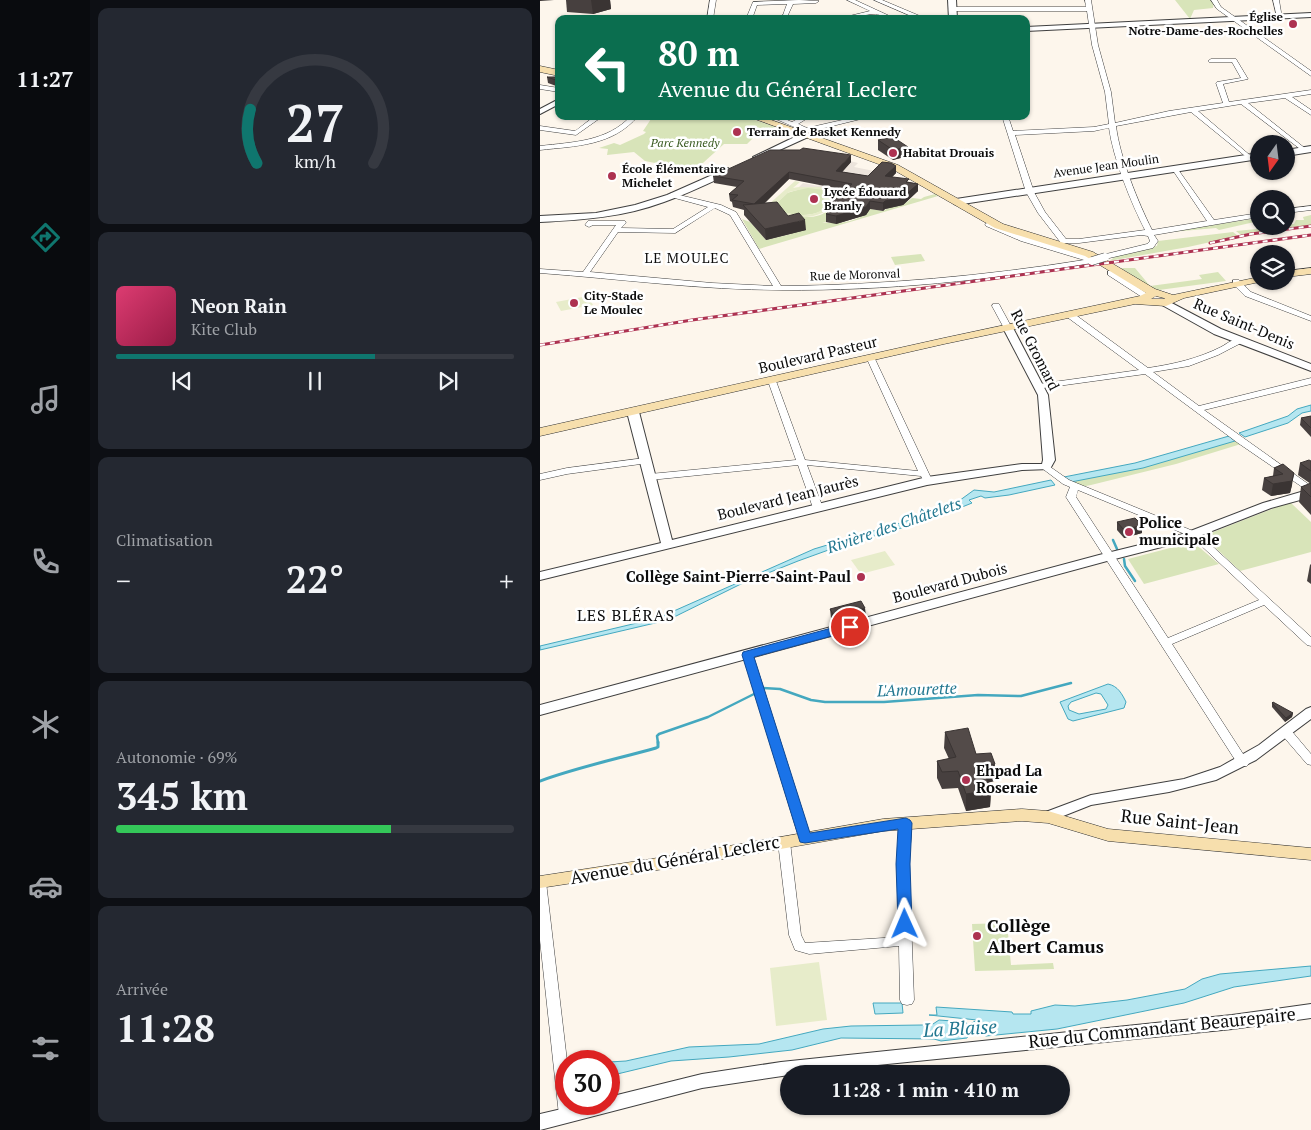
<!DOCTYPE html>
<html lang="fr">
<meta charset="utf-8">
<style>
body{margin:0;font-family:"PT Serif",serif;background:#242831;color:#f1f3f6;height:100vh;display:flex;flex-direction:column;font-size:19px;white-space:nowrap}
*{box-sizing:border-box;margin:0}
p{font-size:16px;color:#9ea1a6}
.icon{flex:none;width:28px;height:28px;fill:none;stroke:currentColor;stroke-width:2;stroke-linecap:round;stroke-linejoin:round}
.map{position:relative;flex:1;overflow:hidden}
.details{display:flex;flex-direction:column;gap:8px;padding:8px;background:#0d0f14;width:450px}
.details>*{flex:none}
.banner{position:absolute;left:15px;top:15px;width:475px;height:105px;border-radius:10px;box-shadow:0 1px 4px #0004;background:#0b6e4f;color:#fff;overflow:hidden}
.needle{width:32px;rotate:194deg}
.fabs{position:absolute;left:710px;top:135px;display:grid;gap:10px}
.fabs a{display:grid;place-items:center;width:45px;height:45px;border-radius:50%;background:#171b24;box-shadow:0 1px 4px #0004;font-size:25px}
.speed{position:absolute;left:15px;top:1050px;display:flex;gap:10px;font-size:25px;font-weight:700;text-align:center}
.speed>*{display:grid;place-content:center;width:65px;height:65px;border-radius:50%;background:#171b24;box-shadow:0 1px 4px #0004;line-height:1}
.speed .limit{border:8px solid #d22;background:#fff;color:#111}
.pin{position:absolute;display:grid;place-items:center;width:42px;height:42px;color:#fff;margin:-21px;border:2px solid #fff;border-radius:50%;box-shadow:0 1px 5px #0007}
.me{position:absolute;width:55px;margin:-28px;rotate:359deg;stroke-linejoin:round;filter:drop-shadow(0 0 4px #0008)}
.turn{display:flex;align-items:center;gap:18px;height:105px;padding:0 20px;font-size:22px}
.turn .icon{width:65px;height:65px;stroke-width:2.5}
.turn b{display:block;font-size:35px;line-height:42px}
.big{font-size:38px;font-weight:700;line-height:1.1}
.details .widget{flex:1;display:flex;flex-direction:column;justify-content:center;gap:8px;min-width:0;padding:0 18px;border-radius:10px;background:#242831}
.details .dial{align-items:center;gap:0}
.dial svg{height:130px;overflow:visible;fill:none;stroke:#363941;stroke-width:7;stroke-linecap:round;text-anchor:middle}
.dial text{fill:#f1f3f6;stroke:none}
.song{display:flex;align-items:center;gap:15px}
.cover{width:60px;height:60px;border-radius:8px;background:linear-gradient(135deg,hsl(340 70% 55%),hsl(340 70% 35%))}
.played{height:5px;border-radius:2px;background:linear-gradient(90deg,#0f766e 65%,#363941 65%)}
.keys{display:flex;justify-content:space-around;direction:ltr}
.heat{display:flex;justify-content:space-between;align-items:center;font-size:28px;direction:ltr}
.charge{height:8px;border-radius:4px;background:linear-gradient(90deg,#34c759 69%,#363941 0)}
.trip{position:absolute;left:240px;top:1065px;width:290px;height:50px;border-radius:25px;background:#171b24;box-shadow:0 1px 4px #0004;font-weight:700;line-height:50px;text-align:center}
main{display:flex;flex:1;min-height:0}
.tabs{display:flex;flex-direction:column;width:90px;justify-content:space-around;align-items:center;background:#090b0e;color:#9ea1a6}
.tabs .icon{width:35px;height:35px}
.tabs .selected{color:#0f766e}
.tabs b{font-size:22px;color:#f1f3f6}
.map>svg:first-child{display:block}
</style>
<main>
<nav class="tabs">
<b>11:27</b>
<svg class="icon selected" aria-label="directions" viewBox="0 0 24 24"><path d="M12 3l9 9-9 9-9-9zM9 14v-3h6M13 9l2 2-2 2"/></svg>
<svg class="icon" aria-label="music" viewBox="0 0 24 24"><path d="M9 18V5l10-2v13"/><circle cx="6" cy="18" r="3"/><circle cx="16" cy="16" r="3"/></svg>
<svg class="icon" aria-label="phone" viewBox="0 0 24 24"><path d="M5 4h4l2 5-3 2q2 4 5 5l2-3 5 2v4C11 20 4 13 5 4z"/></svg>
<svg class="icon" aria-label="climate" viewBox="0 0 24 24"><path d="M12 3v18M4 7l16 10M4 17L20 7"/></svg>
<svg class="icon" aria-label="car" viewBox="0 0 24 24"><path d="M5 17H2v-5l4-1 3-4h7l3 4 3 1v5h-3M9 17h6M6 11h13"/><circle cx="7" cy="17" r="2"/><circle cx="17" cy="17" r="2"/></svg>
<svg class="icon" aria-label="filters" viewBox="0 0 24 24"><path d="M4 7h16M4 17h16"/><circle cx="9" cy="7" r="2"/><circle cx="15" cy="17" r="2"/></svg>
</nav>
<section class="details">
<div class="widget dial"><svg viewBox="0 0 100 80">
<path d="M14 69A42 42 0 1 1 86 69"/>
<path d="M14 69A42 42 0 0 1 10 36" stroke="#0f766e"/>
<text x="50" y="56" font-size="32" font-weight="700">27</text>
<text x="50" y="72" font-size="11">km/h</text>
</svg></div>
<div class="widget">
<div class="song"><i class="cover"></i><div><b>Neon Rain</b><p>Kite Club</p></div></div>
<div class="played"></div>
<div class="keys"><svg class="icon" aria-label="previous" viewBox="0 0 24 24"><path d="M18 5L8 12l10 7zM5 5v14"/></svg><svg class="icon" aria-label="pause" viewBox="0 0 24 24"><path d="M8 5v14M16 5v14"/></svg><svg class="icon" aria-label="next" viewBox="0 0 24 24"><path d="M6 5l10 7-10 7zM19 5v14"/></svg></div>
</div>
<div class="widget"><p>Climatisation</p>
<div class="heat"><a>−</a><b class="big">22°</b><a>+</a></div>
</div>
<div class="widget"><p>Autonomie · 69%</p><b class="big">345 km</b><div class="charge"></div></div>
<div class="widget"><p>Arrivée</p><b class="big">11:28</b></div>
</section>
<div class="map">
<svg width="771" height="1130" viewBox="0 0 771 1130">
<rect width="100%" height="100%" fill="#fdf6ec"/>
<g fill="#d8e4b9">
<path d="M635,0H674L673,8L654,10L650,19Z"/>
<path d="M113,116H203L236,127L219,132L207,144H184L154,171L105,161L94,152L67,155L68,149L59,148L74,143L80,145L104,134L106,132L103,131Z"/>
<path d="M303,187L306,188L301,192L302,194L286,222H282C297,225 320,222 330,209L343,211C352,205 363,207 372,198L381,199L384,197L395,194L398,196L219,249L202,219L210,222L226,240L251,234L239,213C253,216 278,222 289,209C292,205 294,199 297,195L296,193Z"/>
<path d="M264,188C274,188 292,187 294,200C282,216 265,217 246,213L236,204L247,193Z"/>
<path d="M771,215V225L701,235L696,231L746,226V225L754,224L756,220H764L763,217Z"/>
<path d="M719,218V221L679,230L676,228L620,233Z"/>
<path d="M693,232L698,236L648,247L569,261L578,255L617,246L618,241Z"/>
<path d="M381,254L385,261L355,265L351,257Z"/>
<path d="M581,268H595L610,286L662,279L659,275L678,272L686,281L619,290L609,287Z"/>
<path d="M694,439L701,444L636,464L551,485L540,487L525,480L584,470Z"/>
<path d="M750,502L771,522V552L700,571L663,536Z"/>
<path d="M653,542L679,564L604,584L588,559Z"/>
<path d="M467,923L471,965L513,963L514,969L435,971L432,924Z"/>
</g>
<g fill="#e7ecca" fill-rule="evenodd">
<path d="M255,181L260,182L253,188C266,186 291,182 298,198C289,216 264,221 245,215C239,213 234,208 228,205ZM268,188L285,190L293,195L294,200C281,216 262,218 244,212L236,204L249,192Z"/>
<path d="M48,296L53,305L21,311L16,302Z"/>
<path d="M345,551L355,565L321,574L311,560Z"/>
<path d="M279,962L287,1020L236,1026L230,968Z"/>
</g>
<path fill="#ece4dc" d="M306,160L318,163L314,167L334,171L328,184H289L287,187L299,190L296,193L280,187H259L263,183L278,186Z"/>
<g fill="#b5e6f0" stroke="#44a8bf" fill-rule="evenodd">
<path d="M771,405V411L762,413L748,423L705,437L699,433L748,416L757,409Z"/>
<path d="M689,436L695,441L603,468L531,482L524,477L595,463Z"/>
<path d="M511,480L515,485L469,495L445,498L441,496L429,500L432,503L395,518L294,548L258,561L203,583L128,620L0,650V646L118,618L274,549L403,510L412,506L434,490L454,492Z"/>
<path d="M568,684C578,686 582,694 586,702L584,708L533,721L528,719L520,702ZM556,693L561,694L568,705L566,709L539,714L529,710L528,706L531,702Z"/>
<path d="M771,966V976L694,987L644,1003L517,1029L446,1036L439,1033H431L427,1038L401,1041L394,1039L301,1038L252,1050L189,1057L131,1061L69,1076V1062L86,1061L149,1047L219,1044L283,1029L311,1026L382,1025L393,1024L399,1020L426,1022L429,1029L431,1028L430,1024L437,1020L389,1015H397L396,1007L472,1012L473,1014H491V1011L515,1005L535,1006L587,1000L645,989L662,979L680,974Z"/>
<path d="M333,1003H362L363,1013L335,1014Z"/>
</g>
<g fill="none" stroke-linecap="round" stroke-linejoin="round">
<g stroke="#44a8bf" stroke-width="2.5">
<path d="M573,540L577,549"/>
<path d="M584,559L585,566L595,581"/>
<path d="M223,688L240,689L271,700L285,702H344L438,695L481,696L531,683"/>
<path d="M118,743L117,736L119,734L168,717L214,694"/>
</g>
<path stroke="#44a8bf" stroke-width="3" d="M0,781C38,767 77,759 116,748L118,747V742"/>
<defs>
<g id="minor">
<path d="M170,0H176L173,19H167Z"/>
<path d="M259,0L279,1L276,3L253,4L247,17L231,19L243,15L247,4L217,5L212,19H206L213,2Z"/>
<path d="M307,0H315L356,19C346,19 339,13 333,14C321,15 310,19 297,19L330,11Z"/>
<path d="M334,0H342L387,19H378Z"/>
<path d="M545,0H551L558,45L571,92L575,123L629,111L683,103L676,83L677,82L701,78L692,62H669L668,61L671,59H696L708,79L683,84L689,102L771,90V94L752,97L771,110V115L745,98L708,103L766,149V151L764,152L701,104L658,111L712,157L713,158L710,160L651,112L576,126C580,158 598,202 612,230L667,221L632,169L635,167L637,168L674,220L719,213V217L614,235L618,241L613,248L565,259L561,257L562,255L607,244L610,241L608,236L601,235L539,243H521L498,213L486,192L462,116H468L473,131L554,127L569,124L565,92L552,45L547,11H414L411,9L414,7H546ZM569,128C573,158 591,203 605,230L539,239H526L505,212L494,192L475,135L554,131Z"/>
<path d="M671,0H677L681,7L771,71V76L677,9Z"/>
<path d="M733,0H739L742,18L737,17Z"/>
<path d="M0,85L19,88V92L0,89Z"/>
<path d="M55,116H63L36,135L0,130V126L35,131Z"/>
<path d="M91,116H98C73,146 36,146 0,150V146C33,142 67,142 91,116Z"/>
<path d="M229,116H238L252,122L263,116H271L258,124L267,128L320,116H333L272,131L261,135L258,133L261,130Z"/>
<path d="M131,193L181,205L196,212L241,286C343,285 444,276 544,260L481,241L446,226L445,224L449,222L487,237L552,257L556,261L552,263C449,280 346,291 242,290C161,290 81,279 0,273V269L43,272L76,225H53L49,227L45,225L48,221H85L86,223L81,228L133,229L168,207L131,197ZM175,208L190,215L233,286L172,283L50,272L78,232L135,233Z"/>
<path d="M771,206V210L746,213V209Z"/>
<path d="M568,271H574L612,297L611,299H605L568,275Z"/>
<path d="M693,280H699L711,292L771,316V321L705,296L693,284Z"/>
<path d="M453,304H459L472,328L471,330H465L452,306Z"/>
<path d="M527,313H533L608,368C634,364 657,359 681,347C688,343 695,337 703,338V342L678,355L649,366L613,372L659,406L771,378V384L664,410L771,486V493L698,443L605,374L496,389L495,387L499,384L599,370L527,317Z"/>
<path d="M331,356L335,359L391,478L389,480H383L381,476L267,465L283,508L278,511L273,508L258,465L110,480L105,477L110,474L256,460L228,381L232,378L236,381L265,460L378,471L327,359Z"/>
<path d="M105,458L108,459L110,461L108,463L27,474L0,480V474L27,468Z"/>
<path d="M506,464L529,480L658,533L771,637V646L767,645L724,605L632,644L707,760L709,763L707,766H699L526,497L530,487L523,484L503,469L501,467L503,465ZM538,490L652,537L719,600L628,638L536,497Z"/>
<path d="M208,652L213,655L271,838L269,841L265,842L261,841L259,838L203,655Z"/>
<path d="M746,728L750,729L771,754V765L767,764L742,735L740,732L742,729Z"/>
<path d="M366,819L370,820L372,823L369,864L374,1000L372,1004L367,1005L362,1004L360,1000L359,946L269,954L255,950L249,935L238,842L240,839L244,838L248,839L250,842L261,935L265,943L359,937L357,864L360,823L362,820Z"/>
<path d="M0,877L4,879L6,882L27,1061L26,1104H32L33,1115L31,1119L26,1121L21,1119L19,1115L0,940Z"/>
</g>
<g id="tertiary">
<path d="M408,0H416L417,19H409Z"/>
<path d="M771,13V17L486,31V27Z"/>
<path d="M19,99V104L0,114V109Z"/>
<path d="M265,132L269,135L268,137L220,159L213,157Z"/>
<path d="M771,146V152L746,156V150Z"/>
<path d="M719,153V159L416,205L412,202L416,199Z"/>
<path d="M188,168L192,171L191,173C169,183 147,194 124,202C84,217 42,220 0,222V216L56,213L95,205L127,195Z"/>
<path d="M626,300L681,329L771,364V371L674,334L622,305V301Z"/>
<path d="M468,325L473,328L508,395L515,460L510,469L482,470L387,485L0,580V572L121,543L87,412L93,409L99,412L132,540L387,477L482,464H502L503,460L498,395L463,328Z"/>
<path d="M771,489V497L731,508L649,540L567,561L0,715V705L559,555L640,535L723,503Z"/>
<path d="M771,707V719L716,760L676,780L629,792L551,805L508,822L503,821L501,817L503,813L551,795L644,779L680,767L719,745L766,709Z"/>
<path d="M771,1004V1018L692,1029L249,1074V1075L162,1088L0,1130V1114L43,1104H69V1097L162,1074L241,1062L692,1015Z"/>
</g>
<g id="secondary">
<path d="M0,66L19,70V76L0,72Z"/>
<path d="M207,116H220L358,165L463,224L553,252L615,289L633,295L719,277V281H724L644,298L626,306L595,304L404,344L0,436V428L404,338L600,296L606,293L545,256L455,228L352,169ZM616,296L624,298L625,299H611Z"/>
<path d="M771,268V274L746,277V271Z"/>
<path d="M482,809L508,811L568,829L771,848V860L568,841L508,823L482,821L343,831L137,867L0,888V876L137,855L343,819Z"/>
</g>
</defs>
<use href="#minor" stroke="#3f3f3f" stroke-width="1"/>
<use href="#tertiary" stroke="#3f3f3f" stroke-width="2"/>
<use href="#secondary" stroke="#2e2e2e" stroke-width="1"/>
<use href="#minor" fill="#fff" fill-rule="evenodd"/>
<use href="#tertiary" fill="#fff" fill-rule="evenodd"/>
<use href="#secondary" fill="#f7dfad" fill-rule="evenodd"/>
<defs>
<g id="rail">
<path d="M670,243L711,234L771,226"/>
<path d="M0,345L152,320L771,235"/>
</g>
</defs>
<use href="#rail" stroke="#ad3251" stroke-width="3"/>
<use href="#rail" stroke="#fff" stroke-width="2" stroke-dasharray="5" stroke-linecap="butt"/>
<defs>
<path id="minor-bridge" d="M552,261L565,257"/>
</defs>
<use href="#minor-bridge" stroke="#3f3f3f" stroke-width="9" stroke-linecap="butt"/>
<use href="#minor-bridge" stroke="#fff" stroke-width="8"/>
</g>
<g fill="#47403f">
<path d="M26,0H70L71,9L53,14L27,12Z"/>
<path d="M7,77H19V87L8,83Z"/>
<path d="M338,140L368,147V156L353,160L338,150Z"/>
<path d="M311,162L302,172L328,176L356,166V173L352,177L369,182L378,184V191L363,205L345,209L343,211L330,209L326,215L296,224L286,222V214L292,208V202L305,190L249,179L224,204L248,216L266,230L226,240L204,215V210L193,207L192,202L190,201L189,194L197,187L174,183L173,176Z"/>
<path d="M771,416V437L760,425L761,418Z"/>
<path d="M771,461V515L759,502L761,487L771,484L758,475L760,463Z"/>
<path d="M743,464L752,485L750,493L731,496L722,490L724,478L733,476L734,468Z"/>
<path d="M577,522L602,525V533L584,538L577,530Z"/>
<path d="M771,564V584L767,581L770,565Z"/>
<path d="M290,609L326,616L295,624L291,618Z"/>
<path d="M732,703L753,713L752,717L745,722L732,707Z"/>
<path d="M405,732L436,754L454,781L448,783L451,790L450,807L426,811L418,788L402,789L397,778V761L409,759L404,748Z"/>
</g>
<g fill="#3a3433">
<path d="M0,0H14L0,1Z"/>
<path d="M51,0H70L71,9L53,14Z"/>
<path d="M368,147V156L353,160V150Z"/>
<path d="M311,155V162L296,179V171Z"/>
<path d="M356,166V173L346,183L345,176Z"/>
<path d="M249,172V179L215,212L214,204Z"/>
<path d="M378,184V191L363,205L345,209L343,211V203L345,201Z"/>
<path d="M330,201V209L326,215L296,224V216Z"/>
<path d="M265,220L266,230L226,240L225,229Z"/>
<path d="M754,473L752,485L750,493L731,496L733,484Z"/>
<path d="M602,525V533L584,538V530Z"/>
<path d="M325,608L326,616L295,624L294,616Z"/>
<path d="M753,713L752,717L745,722L746,718Z"/>
<path d="M455,764L454,781L442,784V767Z"/>
<path d="M451,790L450,807L426,811V794Z"/>
</g>
<g fill="#534b49" stroke="#3a3433">
<path d="M7,77H19V81Z"/>
<path d="M353,137L368,147L353,150L338,140Z"/>
<path d="M263,148L311,155L296,171L328,176L342,162L351,163L356,166L345,176L369,179L366,182L378,184L363,197L345,201L343,203L330,201L326,207L296,216L286,214L297,203L292,202L312,184L249,172L214,204L192,200L198,195L189,194L204,181L173,176L230,150H260Z"/>
<path d="M237,202L248,216L259,213L265,220L225,229L203,205Z"/>
<path d="M771,416V428L761,418Z"/>
<path d="M769,460L771,461V471L760,463Z"/>
<path d="M743,464L754,473L752,481L733,484L724,478L743,474L734,468Z"/>
<path d="M771,483V497L761,487Z"/>
<path d="M595,518L602,525L584,530L577,522Z"/>
<path d="M321,601L325,608L294,616L290,609Z"/>
<path d="M733,702L753,713L746,718L732,703Z"/>
<path d="M428,728L436,754L451,753L455,764L442,767L451,790L426,794L418,771L402,772L397,761L416,757L405,732Z"/>
</g>
<path fill="#1a73e8" stroke="#114b97" d="M310,623L316,627L314,630L214,657L270,833L366,818L370,820L372,823L370,864L372,924L370,928L365,930L360,928L358,924L356,864L358,829L265,843L260,842L202,655L203,652Z"/>
<g fill="#ad3251" stroke="#fff" stroke-width="2">
<circle cx="753" cy="24" r="5"/>
<circle cx="197" cy="132" r="5"/>
<circle cx="353" cy="153" r="5"/>
<circle cx="72" cy="176" r="5"/>
<circle cx="274" cy="199" r="5"/>
<circle cx="34" cy="303" r="5"/>
<circle cx="589" cy="532" r="5"/>
<circle cx="321" cy="577" r="5"/>
<circle cx="426" cy="780" r="5"/>
<circle cx="437" cy="936" r="5"/>
</g>
<g text-anchor="middle" stroke-width="5" stroke-linejoin="round" paint-order="stroke">
<g font-size="12" font-weight="bold" fill="#0c0c0c" stroke="#fff" text-anchor="start">
<text x="743" y="21" text-anchor="end">Église<tspan x="743" dy="14">Notre-Dame-des-Rochelles</tspan></text>
<text x="207" y="136">Terrain de Basket Kennedy</text>
<text x="363" y="157">Habitat Drouais</text>
<text x="82" y="173">École Élémentaire<tspan x="82" dy="14">Michelet</tspan></text>
<text x="284" y="196">Lycée Édouard<tspan x="284" dy="14">Branly</tspan></text>
<text x="44" y="300">City-Stade<tspan x="44" dy="14">Le Moulec</tspan></text>
</g>
<g font-size="12" font-style="italic" fill="#3b5c23" stroke="#fff">
<text x="145" y="147">Parc Kennedy</text>
</g>
<g font-size="12" fill="#0c0c0c" stroke="#fff">
<text transform="translate(566 166) rotate(-8)" y="4">Avenue Jean Moulin</text>
<text transform="translate(315 275) rotate(-2)" y="4">Rue de Moronval</text>
</g>
<g font-size="14" letter-spacing="1" fill="#0c0c0c" stroke="#fff">
<text x="147" y="263">LE MOULEC</text>
</g>
<g font-size="15" fill="#0c0c0c" stroke="#fff">
<text transform="translate(704 324) rotate(23)" y="5">Rue Saint-Denis</text>
<text transform="translate(495 350) rotate(63)" y="5">Rue Gromard</text>
<text transform="translate(278 355) rotate(-13)" y="5">Boulevard Pasteur</text>
<text transform="translate(248 498) rotate(-14)" y="5">Boulevard Jean Jaurès</text>
<text transform="translate(410 583) rotate(-15)" y="5">Boulevard Dubois</text>
</g>
<g font-size="15" font-weight="bold" fill="#0c0c0c" stroke="#fff" text-anchor="start">
<text x="599" y="528">Police<tspan x="599" dy="17">municipale</tspan></text>
<text x="311" y="582" text-anchor="end">Collège Saint-Pierre-Saint-Paul</text>
<text x="436" y="776">Ehpad La<tspan x="436" dy="17">Roseraie</tspan></text>
</g>
<g font-size="16" font-style="italic" fill="#227790" stroke="#fff">
<text transform="translate(354 525) rotate(-19)" y="6">Rivière des Châtelets</text>
<text transform="translate(377 689) rotate(-2)" y="6">L'Amourette</text>
</g>
<g font-size="16" letter-spacing="1" fill="#0c0c0c" stroke="#fff">
<text x="86" y="621">LES BLÉRAS</text>
</g>
<g font-size="18" fill="#0c0c0c" stroke="#fff">
<text transform="translate(640 822) rotate(6)" y="6">Rue Saint-Jean</text>
<text transform="translate(135 860) rotate(-10)" y="6">Avenue du Général Leclerc</text>
<text transform="translate(622 1028) rotate(-6)" y="6">Rue du Commandant Beaurepaire</text>
</g>
<g font-size="18" font-weight="bold" fill="#0c0c0c" stroke="#fff" text-anchor="start">
<text x="447" y="932">Collège<tspan x="447" dy="21">Albert Camus</tspan></text>
</g>
<g font-size="19" font-style="italic" fill="#227790" stroke="#fff">
<text transform="translate(420 1028) rotate(-3)" y="7">La Blaise</text>
</g>
</g>
</svg>
<div class="fabs">
<a><svg class="needle" viewBox="-14 -14 28 28"><path d="M0-13l5 13h-10z" fill="#e53935"/><path d="M0 13l5-13h-10z" fill="#9ea1a6"/></svg></a>
<a><svg class="icon" aria-label="search" viewBox="0 0 24 24"><circle cx="10" cy="10" r="6"/><path d="M15 15l6 6"/></svg></a>
<a><svg class="icon" aria-label="layers" viewBox="0 0 24 24"><path d="M12 4l9 5-9 5-9-5zM3 14l9 5 9-5"/></svg></a>
</div>
<div class="speed"><div class="limit">30</div></div>
<div class="pin" style="left:310px;top:627px;background:#d93025"><svg class="icon" aria-label="arrive" viewBox="0 0 24 24"><path d="M6 21V4h12l-3 4 3 4H6"/></svg></div>
<svg class="me" style="left:365px;top:924px" viewBox="-20 -20 40 40"><path d="M0-17L14 15 0 8-14 15z" fill="#1a73e8" stroke="#fff" stroke-width="4"/></svg>
<div class="trip">11:28 · 1 min · 410 m</div>
<div class="banner">
<div class="turn"><svg class="icon" aria-label="left" viewBox="0 0 24 24"><path d="M17 20v-9H6M10 6l-5 5 5 5"/></svg><div><b>80 m</b>Avenue du Général Leclerc</div></div>
</div>
</div>
</main>
